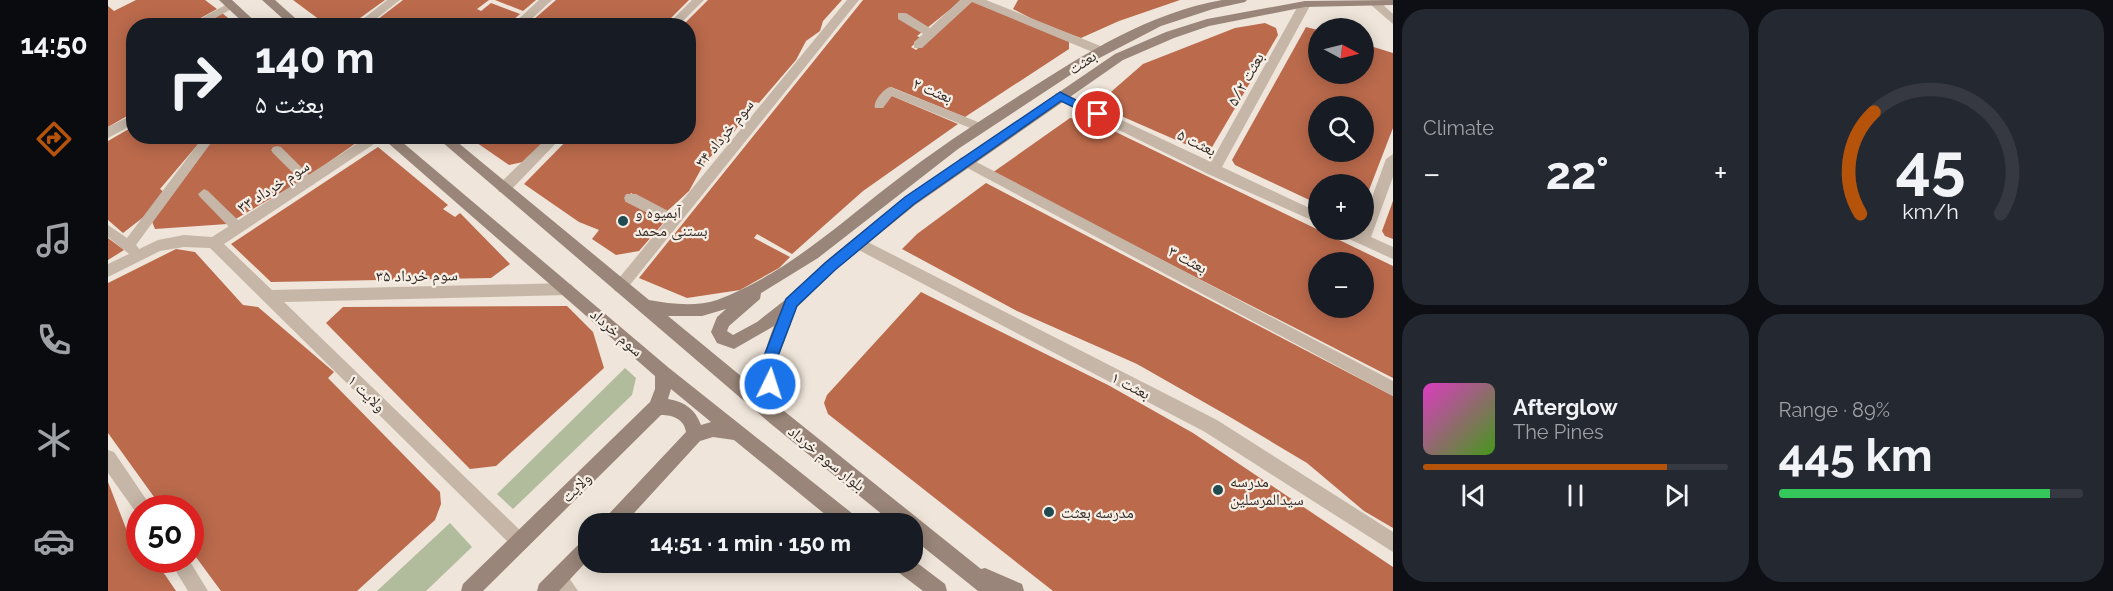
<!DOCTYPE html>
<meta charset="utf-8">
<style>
body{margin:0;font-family:Raleway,"Noto Naskh Arabic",sans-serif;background:#242831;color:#f1f3f6;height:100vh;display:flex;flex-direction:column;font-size:22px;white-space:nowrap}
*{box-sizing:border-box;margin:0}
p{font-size:20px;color:#9ea1a6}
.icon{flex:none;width:33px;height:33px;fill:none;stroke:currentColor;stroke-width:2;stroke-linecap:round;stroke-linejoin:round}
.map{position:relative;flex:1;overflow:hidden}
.side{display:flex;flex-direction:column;gap:9px;padding:9px;background:#0d0f14;width:720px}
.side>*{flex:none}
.hud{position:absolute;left:18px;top:18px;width:570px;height:126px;border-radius:24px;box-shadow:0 3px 15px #0003;background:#171b24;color:#f1f3f6;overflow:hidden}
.needle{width:39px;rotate:97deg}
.fabs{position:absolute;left:1200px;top:18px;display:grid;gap:12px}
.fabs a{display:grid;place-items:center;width:66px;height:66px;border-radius:50%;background:#171b24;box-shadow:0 3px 15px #0003;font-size:30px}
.speed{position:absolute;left:18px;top:495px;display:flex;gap:12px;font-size:30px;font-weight:700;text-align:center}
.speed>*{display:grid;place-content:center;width:78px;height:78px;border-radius:50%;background:#171b24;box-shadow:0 3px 15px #0003;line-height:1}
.speed .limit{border:9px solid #d22;background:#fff;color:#111}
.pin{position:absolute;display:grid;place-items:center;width:51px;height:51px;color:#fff;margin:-26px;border:3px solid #fff;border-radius:50%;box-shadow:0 2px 6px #0007}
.me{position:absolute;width:66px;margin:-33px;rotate:4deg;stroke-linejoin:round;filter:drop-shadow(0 0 4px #0008)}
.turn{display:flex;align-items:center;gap:21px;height:126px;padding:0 30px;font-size:27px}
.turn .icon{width:78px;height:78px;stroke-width:2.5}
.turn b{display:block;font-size:42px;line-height:51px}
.big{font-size:45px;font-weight:700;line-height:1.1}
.side .card{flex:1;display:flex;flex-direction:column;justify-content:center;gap:9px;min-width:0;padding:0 21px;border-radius:24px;background:#242831}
.side .dial{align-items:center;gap:0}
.dial svg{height:156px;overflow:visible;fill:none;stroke:#363941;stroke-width:7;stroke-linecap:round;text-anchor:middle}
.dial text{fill:#f1f3f6;stroke:none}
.song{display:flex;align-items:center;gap:18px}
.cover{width:72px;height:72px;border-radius:9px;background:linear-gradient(135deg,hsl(310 70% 55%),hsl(100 70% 35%))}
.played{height:6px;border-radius:3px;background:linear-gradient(90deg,#b45309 80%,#363941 80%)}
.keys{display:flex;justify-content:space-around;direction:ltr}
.heat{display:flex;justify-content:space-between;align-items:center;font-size:33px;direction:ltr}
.charge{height:9px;border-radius:4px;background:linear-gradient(90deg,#34c759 89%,#363941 0)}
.side .tiles{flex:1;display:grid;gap:9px;grid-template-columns:repeat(2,1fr)}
.trip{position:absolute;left:470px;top:513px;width:345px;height:60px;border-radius:24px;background:#171b24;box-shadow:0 3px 15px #0003;font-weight:700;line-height:60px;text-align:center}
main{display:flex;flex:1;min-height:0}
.dock{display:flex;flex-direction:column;width:108px;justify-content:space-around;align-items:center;background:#090b0e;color:#9ea1a6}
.dock .icon{width:42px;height:42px}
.dock .current{color:#b45309}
.dock b{font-size:27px;color:#f1f3f6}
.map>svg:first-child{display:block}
</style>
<main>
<nav class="dock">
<b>14:50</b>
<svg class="icon current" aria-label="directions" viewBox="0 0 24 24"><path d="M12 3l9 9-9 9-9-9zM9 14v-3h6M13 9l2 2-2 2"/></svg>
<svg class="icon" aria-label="music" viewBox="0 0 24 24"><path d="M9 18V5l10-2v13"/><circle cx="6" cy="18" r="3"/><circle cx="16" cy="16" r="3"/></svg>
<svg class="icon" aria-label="phone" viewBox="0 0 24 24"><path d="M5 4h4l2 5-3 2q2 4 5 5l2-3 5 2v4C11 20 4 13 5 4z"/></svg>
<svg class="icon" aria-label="climate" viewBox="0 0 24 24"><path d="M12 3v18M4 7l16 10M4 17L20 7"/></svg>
<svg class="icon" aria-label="car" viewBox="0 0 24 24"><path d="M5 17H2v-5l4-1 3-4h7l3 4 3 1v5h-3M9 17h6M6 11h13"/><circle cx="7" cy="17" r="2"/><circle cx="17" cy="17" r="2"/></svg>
</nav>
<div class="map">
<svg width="1285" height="591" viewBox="0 0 1285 591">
<rect width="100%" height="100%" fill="#efe5da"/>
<g fill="#b0bc9b">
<path d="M517,368L528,378L524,395L405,509L389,494Z"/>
<path d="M342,523L364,547L318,591H269Z"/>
</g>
<g fill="#bb6a4c" fill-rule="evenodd">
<path d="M28,0H97L109,9L78,26H26V112L0,127V6L6,11Z"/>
<path d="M185,0H277L241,26H220Z"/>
<path d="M295,0H381L369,9L373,11L383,3L412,14L398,26H261Z"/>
<path d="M387,0H428L415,11Z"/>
<path d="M448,0H581L555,26H418Z"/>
<path d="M600,0H734L715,21L712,31L698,41L688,60L651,103L647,102L621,139L597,162L581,191L566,205L558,212L523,193L517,201L558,220L531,251L508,255L484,239L491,230L471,222L416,184L463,136H580V26H574Z"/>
<path d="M755,0H854L809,36L813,38L803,47L808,50L863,1L961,41V49L857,117L783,87L777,93L850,124L755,191L684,254L649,234L646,238L682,257L671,268L632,290L579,298L531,278Z"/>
<path d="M910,0H1072L1011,21L973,38L936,25L905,9Z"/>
<path d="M114,13L130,26H91Z"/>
<path d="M1157,23L1168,28L1170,35L1100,154L988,105L1035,64L1127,28Z"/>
<path d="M1198,27L1210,30V74H1256V44L1285,53V128L1256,203V184H1210V204L1127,165L1124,160ZM1210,106H1256V152H1210Z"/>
<path d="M962,118L983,120L1285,266V378L884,173ZM1210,262H1256V308H1210Z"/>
<path d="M26,126V136H97L52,189L57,193L42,212L15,233L0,220V141Z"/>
<path d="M106,136H251V141L195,180L119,224L47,229L43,219Z"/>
<path d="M359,136H442L415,162L401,165Z"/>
<path d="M270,147L340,205L335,209L347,217L352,213L357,218L402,264L383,278L163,282L123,244Z"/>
<path d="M878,183L1285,396V528L1256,511L1199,463L1122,417L1029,364L909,311L794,249L809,234Z"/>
<path d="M1285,201V239L1277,236L1274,231Z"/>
<path d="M0,238L16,250L0,260Z"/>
<path d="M68,249L87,252L135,305L150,307L226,372L220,378L332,492L333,504L327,520L249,591H113L82,549V508H54L0,433V283Z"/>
<path d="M813,292L1000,385L1085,433L1285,567V591H945L720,414L716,403L719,395Z"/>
<path d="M459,306L485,332L496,368L388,466L362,469L218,323L235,307Z"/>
<path d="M0,482L19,531L32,551V560H47L68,591H0Z"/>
</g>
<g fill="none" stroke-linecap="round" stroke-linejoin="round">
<g fill="#c5b6a7" fill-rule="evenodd">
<path d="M123,2L128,5L127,7L93,26H79Z"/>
<path d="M782,87L875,124L877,127L871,131L867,130L784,96L775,108H767C765,102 775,89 782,87Z"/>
<path d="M96,136H108L28,245L32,250L31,254H21L0,237V225L19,238Z"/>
<path d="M169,146L173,147L205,179L207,182L205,185H197L165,153L163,150L165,147Z"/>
<path d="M96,189L100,191L134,224L136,228L134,232H126L92,197L90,194Z"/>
</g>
<g fill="#c5b6a7" fill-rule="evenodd">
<path d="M279,0H292L259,26H246Z"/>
<path d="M431,0H444L416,26H403Z"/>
<path d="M584,0H596L570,26H558Z"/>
<path d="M739,0H751L517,291L512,293L507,291L505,287L507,283L557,222L518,202L516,198L518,194H528L564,213Z"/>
<path d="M852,0H878L995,47L997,50L991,54L987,53L864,2L814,48H806V42L815,34L790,19V13H798L822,28Z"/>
<path d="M1197,1L1203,4L1114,167L1210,212V223L1100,174L948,99L946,96L948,93H956L1103,162L1191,4Z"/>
<path d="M1263,1H1271L1285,14V24L1263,5Z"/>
<path d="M26,114V124L0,138V127Z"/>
<path d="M261,136H278L116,244L164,290L459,283L464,285L466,289L464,293L459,295L176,302L418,536L421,542L418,548L412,551L406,548L102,248L76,247L52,251L0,277V264L50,240L76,235L104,237Z"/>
<path d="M441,136H455L401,192H391L389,188L391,184Z"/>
<path d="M1285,154V177L1263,237L1285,247V259L1230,234L1228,230H1256V219L1278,159Z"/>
<path d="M857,156L1285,381V396L852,164L850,161L852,158Z"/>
<path d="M750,237L1109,420L1285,532V552L1097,432L745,247L743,243L745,239Z"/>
<path d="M0,450L6,452L44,508H32V515L29,514L0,473Z"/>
<path d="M61,560H81L100,591H80Z"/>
<path d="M450,570L457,572L470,591H448L441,579L443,572Z"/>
</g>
<g fill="#998579" fill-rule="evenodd">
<path d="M111,0H124L152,26H139Z"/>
<path d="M154,0H167L196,26H183Z"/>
<path d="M1114,0H1139L1137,2L1105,9L1053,26L976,66L850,149L710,258L653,293L652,299L621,326L619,331L625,335L649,322L677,300L717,262L797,197L1007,54L1058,32L1099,19L1197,1L1285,0V5L1197,7L1101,26L1066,38L1015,60L807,205L727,270L689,307L671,355L670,384L676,411L873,569L877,568L914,584L916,591H870L804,538V524H786L663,424L327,136H342L541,300C562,304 588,307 609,300C674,276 728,227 782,185C825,151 871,121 917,92C978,53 1041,13 1114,0ZM618,309L609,317L603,332L609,343L626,349L666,326C657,349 651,370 656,395L560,316H594Z"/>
<path d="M272,136H287L561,368L750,518L753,524H729L626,440L605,437L592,441L516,524H494L497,518L578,432C576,419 565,415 553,415L375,591H353L355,584L542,402L547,389V376ZM563,389L603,422L593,425C587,409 577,402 560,399Z"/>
<path d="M480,538V560L451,591H429L431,584L474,541Z"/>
<path d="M804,559L837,584L839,591H815L786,569L784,562H804Z"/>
</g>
</g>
<path fill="#1a73e8" stroke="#114b97" stroke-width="1.5" d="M952,92L995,114L994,117H986L953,101L806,204L727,270L689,306L670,356L667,388L662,390L656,388L654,384L656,356L678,299L717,263L797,197Z"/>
<g fill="#204b50" stroke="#f7efe5" stroke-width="2">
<circle cx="515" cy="221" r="6"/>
<circle cx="1110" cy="490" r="6"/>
<circle cx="941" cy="512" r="6"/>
</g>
<g text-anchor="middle" stroke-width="4.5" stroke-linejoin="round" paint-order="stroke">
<g font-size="16" fill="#332b27" stroke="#f7efe5">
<text transform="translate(974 62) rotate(-34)" y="6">بعثت</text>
<text transform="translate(1137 79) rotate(-61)" y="6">بعثت ۵/۲</text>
<text transform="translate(825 90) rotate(22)" y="6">بعثت ۲</text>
<text transform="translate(616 133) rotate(-51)" y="6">سوم خرداد ۳۴</text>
<text transform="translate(1089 142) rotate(26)" y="6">بعثت ۵</text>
<text transform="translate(165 186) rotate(-33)" y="6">سوم خرداد ۳۳</text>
<text transform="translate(1080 259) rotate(28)" y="6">بعثت ۳</text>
<text transform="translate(309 275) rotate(-1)" y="6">سوم خرداد ۳۵</text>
<text transform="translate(509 332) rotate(41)" y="6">سوم خرداد</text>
<text transform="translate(1023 385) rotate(27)" y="6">بعثت ۱</text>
<text transform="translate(259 393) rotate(44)" y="6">ولایت ۱</text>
<text transform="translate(719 458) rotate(39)" y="6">بلوار سوم خرداد</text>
<text transform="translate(468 487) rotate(-45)" y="6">ولایت</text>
</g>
<g font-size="16" fill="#332b27" stroke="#f7efe5" text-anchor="start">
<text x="527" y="218">آبمیوه و<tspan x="527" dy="18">بستنی محمد</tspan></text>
<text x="1122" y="487">مدرسه<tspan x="1122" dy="18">سیدالمرسلین</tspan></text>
<text x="953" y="518">مدرسه بعثت</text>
</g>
</g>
</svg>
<div class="fabs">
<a><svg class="needle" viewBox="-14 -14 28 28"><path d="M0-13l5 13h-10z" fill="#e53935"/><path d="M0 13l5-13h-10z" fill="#9ea1a6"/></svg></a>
<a><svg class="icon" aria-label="search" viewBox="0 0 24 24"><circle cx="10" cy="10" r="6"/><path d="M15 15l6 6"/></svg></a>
<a>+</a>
<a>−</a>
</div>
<div class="speed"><div class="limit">50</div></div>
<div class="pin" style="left:990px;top:114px;background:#d93025"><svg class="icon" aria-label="arrive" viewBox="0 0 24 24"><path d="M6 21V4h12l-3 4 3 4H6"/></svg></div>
<svg class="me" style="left:662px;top:384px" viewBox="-20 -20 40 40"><circle r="17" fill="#1a73e8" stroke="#fff" stroke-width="3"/><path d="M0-11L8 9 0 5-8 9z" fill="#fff"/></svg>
<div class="trip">14:51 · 1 min · 150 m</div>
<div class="hud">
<div class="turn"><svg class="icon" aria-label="right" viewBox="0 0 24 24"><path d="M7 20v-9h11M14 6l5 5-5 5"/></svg><div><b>140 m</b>بعثت ۵</div></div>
</div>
</div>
<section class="side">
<div class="tiles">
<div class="card"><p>Climate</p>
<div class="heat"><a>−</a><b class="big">22°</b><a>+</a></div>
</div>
<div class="card dial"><svg viewBox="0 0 100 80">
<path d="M14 69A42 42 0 1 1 86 69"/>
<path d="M14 69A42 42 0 0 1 21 17" stroke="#b45309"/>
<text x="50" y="56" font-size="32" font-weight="700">45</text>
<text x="50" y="72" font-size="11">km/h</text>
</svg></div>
<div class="card">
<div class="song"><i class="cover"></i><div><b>Afterglow</b><p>The Pines</p></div></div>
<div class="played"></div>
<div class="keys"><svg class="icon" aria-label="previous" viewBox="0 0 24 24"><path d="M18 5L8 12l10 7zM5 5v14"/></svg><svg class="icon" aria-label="pause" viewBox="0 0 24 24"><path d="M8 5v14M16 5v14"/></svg><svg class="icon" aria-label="next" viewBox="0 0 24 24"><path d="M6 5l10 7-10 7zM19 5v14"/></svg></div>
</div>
<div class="card"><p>Range · 89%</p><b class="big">445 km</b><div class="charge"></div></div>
</div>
</section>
</main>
